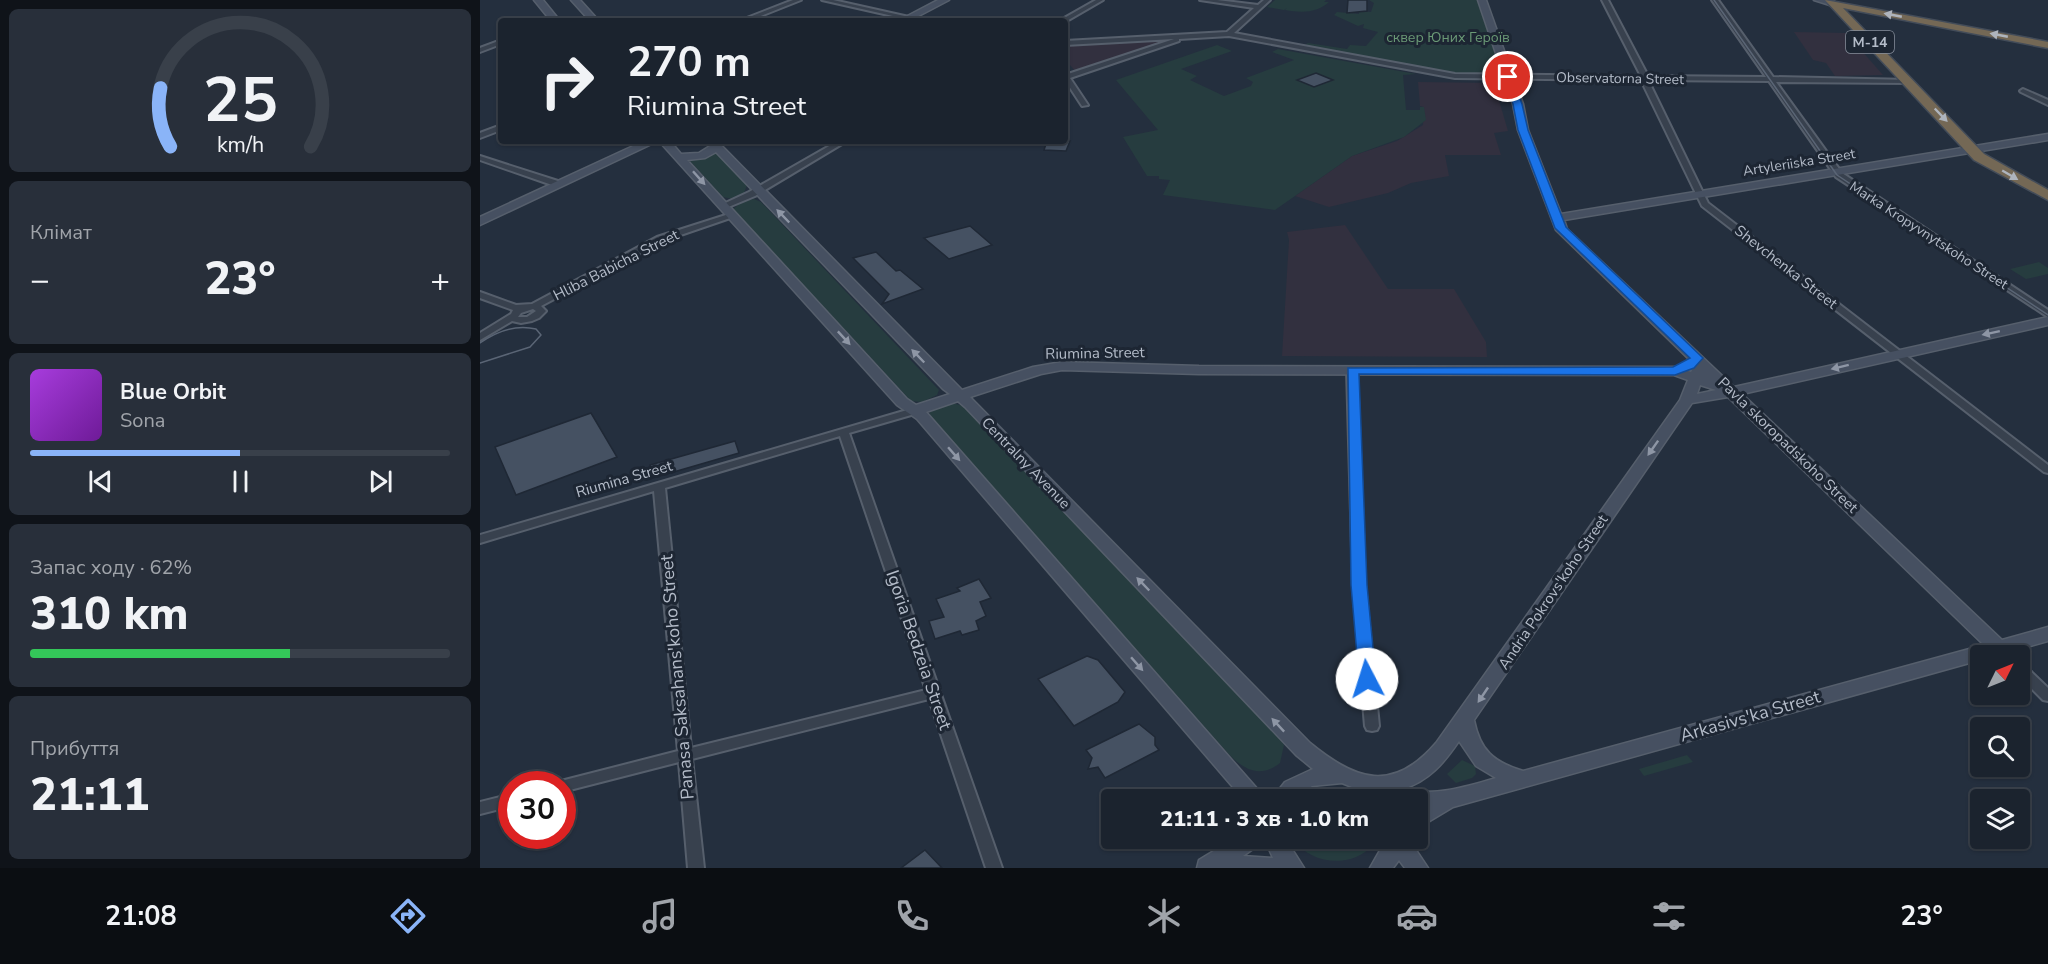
<!DOCTYPE html>
<html lang="uk">
<meta charset="utf-8">
<style>
body{margin:0;font-family:"Nunito Sans",sans-serif;background:#282f3a;color:#f1f3f6;height:100vh;display:flex;flex-direction:column;font-size:22px;white-space:nowrap}
*{box-sizing:border-box;margin:0}
p{font-size:20px;color:#a0a4aa}
.icon{flex:none;width:33px;height:33px;fill:none;stroke:currentColor;stroke-width:2;stroke-linecap:round;stroke-linejoin:round}
.map{position:relative;flex:1;overflow:hidden}
.drawer{display:flex;flex-direction:column;gap:9px;padding:9px;background:#0f1319;width:480px}
.drawer>*{flex:none}
.guide{position:absolute;left:18px;top:18px;width:570px;height:126px;border-radius:6px;box-shadow:0 2px 4px #0004,0 0 0 2px #39404a;background:#1b232e;color:#f1f3f6;overflow:hidden}
.needle{width:39px;rotate:47deg}
.fabs{position:absolute;left:1490px;top:645px;display:grid;gap:12px}
.fabs a{display:grid;place-items:center;width:60px;height:60px;border-radius:6px;background:#1b232e;box-shadow:0 2px 4px #0004,0 0 0 2px #39404a;font-size:30px}
.speed{position:absolute;left:18px;top:771px;display:flex;gap:12px;font-size:30px;font-weight:700;text-align:center}
.speed>*{display:grid;place-content:center;width:78px;height:78px;border-radius:50%;background:#1b232e;box-shadow:0 2px 4px #0004,0 0 0 2px #39404a;line-height:1}
.speed .limit{border:9px solid #d22;background:#fff;color:#111}
.pin{position:absolute;display:grid;place-items:center;width:51px;height:51px;color:#fff;margin:-26px;border:3px solid #fff;border-radius:50%;box-shadow:0 2px 6px #0007}
.me{position:absolute;width:66px;margin:-33px;rotate:355deg;stroke-linejoin:round;filter:drop-shadow(0 0 4px #0008)}
.turn{display:flex;align-items:center;gap:21px;height:126px;padding:0 30px;font-size:27px}
.turn .icon{width:78px;height:78px;stroke-width:2.5}
.turn b{display:block;font-size:42px;line-height:51px}
.big{font-size:45px;font-weight:800;line-height:1.1}
.drawer .widget{flex:1;display:flex;flex-direction:column;justify-content:center;gap:9px;min-width:0;padding:0 21px;border-radius:9px;background:#282f3a}
.drawer .dial{align-items:center;gap:0}
.dial svg{height:156px;overflow:visible;fill:none;stroke:#39404a;stroke-width:7;stroke-linecap:round;text-anchor:middle}
.dial text{fill:#f1f3f6;stroke:none}
.song{display:flex;align-items:center;gap:18px}
.cover{width:72px;height:72px;border-radius:9px;background:linear-gradient(135deg,hsl(280 70% 55%),hsl(280 70% 35%))}
.played{height:6px;border-radius:3px;background:linear-gradient(90deg,#8ab4f8 50%,#39404a 50%)}
.keys{display:flex;justify-content:space-around;direction:ltr}
.heat{display:flex;justify-content:space-between;align-items:center;font-size:33px;direction:ltr}
.charge{height:9px;border-radius:4px;background:linear-gradient(90deg,#34c759 62%,#39404a 0)}
.trip{position:absolute;left:621px;top:789px;width:327px;height:60px;border-radius:6px;background:#1b232e;box-shadow:0 2px 4px #0004,0 0 0 2px #39404a;font-weight:800;line-height:60px;text-align:center}
.menu{display:flex;height:96px;justify-content:space-around;align-items:center;background:#0b0e12;color:#a0a4aa}
.menu .icon{width:42px;height:42px}
.menu .active{color:#8ab4f8}
.menu b{font-size:27px;color:#f1f3f6}
main{display:flex;flex:1;min-height:0}
.map>svg:first-child{display:block}
</style>
<main>
<section class="drawer">
<div class="widget dial"><svg viewBox="0 0 100 80">
<path d="M14 69A42 42 0 1 1 86 69"/>
<path d="M14 69A42 42 0 0 1 9 39" stroke="#8ab4f8"/>
<text x="50" y="56" font-size="32" font-weight="700">25</text>
<text x="50" y="72" font-size="11">km/h</text>
</svg></div>
<div class="widget"><p>Клімат</p>
<div class="heat"><a>−</a><b class="big">23°</b><a>+</a></div>
</div>
<div class="widget">
<div class="song"><i class="cover"></i><div><b>Blue Orbit</b><p>Sona</p></div></div>
<div class="played"></div>
<div class="keys"><svg class="icon" aria-label="previous" viewBox="0 0 24 24"><path d="M18 5L8 12l10 7zM5 5v14"/></svg><svg class="icon" aria-label="pause" viewBox="0 0 24 24"><path d="M8 5v14M16 5v14"/></svg><svg class="icon" aria-label="next" viewBox="0 0 24 24"><path d="M6 5l10 7-10 7zM19 5v14"/></svg></div>
</div>
<div class="widget"><p>Запас ходу · 62%</p><b class="big">310 km</b><div class="charge"></div></div>
<div class="widget"><p>Прибуття</p><b class="big">21:11</b></div>
</section>
<div class="map">
<svg width="1568" height="868" viewBox="0 0 1568 868">
<rect width="100%" height="100%" fill="#242f3e"/>
<g fill="#32303f">
<path d="M1314,32L1366,33L1403,75L1355,76L1346,63L1333,60Z"/>
<path d="M684,39L687,42L596,72L585,59V44Z"/>
<path d="M938,82L1014,83L1028,131L1014,133L1021,155H965L969,176L931,183L908,193L849,207L815,196L872,156L917,141L943,125L944,107L940,106Z"/>
<path d="M865,225L908,289H974L1006,342L1007,357L802,356L809,240L807,232Z"/>
</g>
<g fill="#263c3f">
<path d="M795,0H846L844,2H849C837,13 822,13 805,10L807,8L804,10L787,7Z"/>
<path d="M889,0H997L1021,72C997,87 858,52 825,45L828,43L867,49L870,45L886,46L898,32L883,28L884,24L878,26L854,15L857,12L879,14V11L891,12L894,3Z"/>
<path d="M737,45L752,51L701,69L717,76L710,80L744,96L771,86L773,82L766,78L814,60L792,52L798,49L936,74L923,75L926,110H940V107H944L946,120L924,137L872,156L795,210L683,195L690,180L679,179V176H667L643,137L678,130L636,80Z"/>
<path d="M237,153L267,185L264,193L253,199L243,197L210,161Z"/>
<path d="M274,199L281,202L459,390L457,395L442,402L431,401L253,209L263,201Z"/>
<path d="M1559,262L1568,268V274L1546,279L1530,269Z"/>
<path d="M469,402L483,406L795,731L804,745L800,763C779,780 761,768 746,751L449,416L451,409Z"/>
<path d="M1207,755L1213,762L1164,776L1159,769Z"/>
<path d="M982,760L995,766L996,774L992,778L976,783L967,774Z"/>
<path d="M814,839V838L896,839C882,868 831,868 814,839Z"/>
</g>
<g fill="#455162" stroke="#1f2835" stroke-width="1.5">
<path d="M868,0H887V11L867,13Z"/>
<path d="M836,73L853,80L834,87L817,80Z"/>
<path d="M567,141H590L586,151L564,150Z"/>
<path d="M490,226L512,245L469,259L444,238Z"/>
<path d="M396,252L416,271L420,270L443,289L402,304L409,294L373,258Z"/>
<path d="M111,413L137,457L36,495L15,447Z"/>
<path d="M255,441L259,453L173,478L170,465Z"/>
<path d="M499,579L511,598L500,602L506,616L496,621L499,630L482,635L480,631L455,639L449,621L464,617L456,599L480,591L477,588Z"/>
<path d="M607,656L618,660L645,692L638,702L594,726L558,679Z"/>
<path d="M659,724L675,737V745L679,750L625,778L618,767L608,769L612,758L606,750Z"/>
<path d="M445,850L462,868H421Z"/>
</g>
<g fill="none" stroke-linecap="round" stroke-linejoin="round">
<defs>
<g id="street">
<path d="M313,0H321L268,21H259Z"/>
<path d="M342,0H353L447,21H435Z"/>
<path d="M616,0H623L585,22L579,21Z"/>
<path d="M720,0H737L778,5L784,0H790L754,33L975,74L1161,76L1122,0H1128L1168,76L1286,77L1232,0H1238L1293,77L1430,80V82L1428,83L1296,82L1362,173L1568,310V317L1356,177L1289,81L1168,80L1228,203L1568,465V473L1564,472L1222,206L1161,80L975,78L749,36L699,39V41L590,78L608,105L602,106L585,80V73L588,74L694,39L585,45V41L747,32L774,8Z"/>
<path d="M21,40V44L0,52V48Z"/>
<path d="M1543,89L1568,100V105L1541,92L1540,91Z"/>
<path d="M21,125V130L0,138V133Z"/>
<path d="M358,141H367L275,196L246,208H243L239,206L269,192Z"/>
<path d="M0,156L81,182L82,184L78,186H75L0,160Z"/>
<path d="M249,214H252L256,216L183,241L61,306L66,311L59,318L52,321L41,323L32,321L0,340V333L31,314L33,310L0,298V292L36,305L52,304L177,237ZM53,309L56,311L47,317H38L41,313Z"/>
<path d="M872,367L877,370L885,585L899,726L897,730L892,731L887,730L885,726L873,585L867,370Z"/>
<path d="M434,408L438,409L439,411L438,413L369,433L522,868H506L449,699L212,759L224,868H208L199,762L82,792V784H76L77,782L198,751L174,491L0,543V535ZM360,436L446,690L211,748L185,488Z"/>
<path d="M1539,663L1544,665L1568,688V701L1563,700L1539,676Z"/>
<path d="M32,794V806L0,814V802Z"/>
</g>
<g id="secondary">
<path d="M54,0H63L80,21H71Z"/>
<path d="M91,0H100L119,21H110Z"/>
<path d="M458,0H469L429,21H418Z"/>
<path d="M998,0H1006L1043,104L1048,130L1081,214L1568,134V140L1084,220L1087,229L1254,387L1568,317V325L1262,394L1522,640L1568,627V641L1515,656H1500V660L973,807L938,828V800H891L882,791L862,783L832,786L813,800H791L805,782L833,769L816,755L485,407L478,401L446,412L787,800H764L437,419L417,405L179,141H190L201,154L219,153L230,146L226,141H237L482,390L553,367L582,362L719,366L1195,367L1211,372L1215,365L1076,230L1038,130L1033,104ZM236,152L463,389L470,394L436,405L427,399L207,160L225,158ZM582,370L719,374L1194,375L1208,380L1200,400L956,743C913,793 876,781 830,743L490,397L561,374ZM1220,385L1236,390L1217,394ZM1248,397L1504,645L1043,771C1013,762 1000,750 994,720L1212,403ZM979,741L996,766L1016,778C986,787 953,797 923,789C949,781 964,763 979,741Z"/>
<path d="M1334,0H1351L1357,3L1353,6Z"/>
<path d="M164,141H178L0,225V217Z"/>
<path d="M755,838H783L780,844L763,856L793,858L784,838H805L824,868H717L719,860Z"/>
<path d="M907,838H928L948,868H925L919,860L913,868H890Z"/>
</g>
<path id="highway" d="M1345,0L1568,42V48L1363,8L1504,154L1568,190V200L1494,160Z"/>
</defs>
<use href="#street" stroke="#565f6c" stroke-width="4"/>
<use href="#secondary" stroke="#565f6c" stroke-width="3"/>
<use href="#highway" stroke="#434c59" stroke-width="3"/>
<use href="#street" fill="#38414e" fill-rule="evenodd"/>
<use href="#secondary" fill="#465061" fill-rule="evenodd"/>
<use href="#highway" fill="#746855" fill-rule="evenodd"/>
<g stroke="#5a6575" stroke-width="1.5">
<path d="M1234,0L1357,175L1568,315"/>
<path d="M0,343C17,331 35,324 56,329L61,335L50,347L0,363"/>
</g>
</g>
<defs><path id="oneway-solid" d="M-6-.8H1V-3.2L6.5 0L1 3.2V.8H-6Z" transform="scale(1.5)"/></defs>
<g fill="#aeb4bd">
<use href="#oneway-solid" transform="translate(1413 15) rotate(-169)"/>
<use href="#oneway-solid" transform="translate(1519 35) rotate(-169)"/>
<use href="#oneway-solid" transform="translate(1461 115) rotate(46)"/>
<use href="#oneway-solid" transform="translate(1530 175) rotate(30)"/>
</g>
<g fill="#8e96a5">
<use href="#oneway-solid" transform="translate(219 178) rotate(48)"/>
<use href="#oneway-solid" transform="translate(303 216) rotate(-134)"/>
<use href="#oneway-solid" transform="translate(1511 333) rotate(168)"/>
<use href="#oneway-solid" transform="translate(364 338) rotate(47)"/>
<use href="#oneway-solid" transform="translate(438 356) rotate(-134)"/>
<use href="#oneway-solid" transform="translate(1360 367) rotate(166)"/>
<use href="#oneway-solid" transform="translate(1173 448) rotate(125)"/>
<use href="#oneway-solid" transform="translate(474 454) rotate(49)"/>
<use href="#oneway-solid" transform="translate(663 584) rotate(-134)"/>
<use href="#oneway-solid" transform="translate(657 664) rotate(49)"/>
<use href="#oneway-solid" transform="translate(1003 695) rotate(124)"/>
<use href="#oneway-solid" transform="translate(798 725) rotate(-133)"/>
</g>
<path fill="#1a73e8" stroke="#114b97" stroke-width="1.5" d="M1028,75L1032,77L1042,104L1048,130L1086,227L1223,358L1214,368L1195,375L879,374L887,585L896,679L893,684H881L879,679L871,585L868,368L1193,367L1210,358L1075,228L1038,130L1033,104L1023,77Z"/>
<g text-anchor="middle" stroke-width="6" stroke-linejoin="round" paint-order="stroke">
<g font-size="14" fill="#6b9a76" stroke="#1d2633">
<text x="968" y="42">сквер Юних Героїв</text>
</g>
<rect fill="#1d2633" stroke="#878f9c" stroke-width="1.5" x="1366" y="31" width="48" height="22" rx="4.5"/>
<g font-size="14" font-weight="bold" fill="#b4bcc9">
<text x="1390" y="47">М-14</text>
</g>
<g font-size="14" fill="#b4bcc9" stroke="#1d2633">
<text transform="translate(1140 78) rotate(1)" y="5">Observatorna Street</text>
<text transform="translate(1319 162) rotate(-9)" y="5">Artyleriiska Street</text>
<text transform="translate(1449 235) rotate(33)" y="5">Marka Kropyvnytskoho Street</text>
</g>
<g font-size="15" fill="#b4bcc9" stroke="#1d2633">
<text transform="translate(136 265) rotate(-27)" y="5">Hliba Babicha Street</text>
<text transform="translate(1306 267) rotate(38)" y="5">Shevchenka Street</text>
<text transform="translate(615 353) rotate(-1)" y="5">Riumina Street</text>
<text transform="translate(1308 445) rotate(44)" y="5">Pavla skoropadskoho Street</text>
<text transform="translate(546 463) rotate(46)" y="5">Centralny Avenue</text>
<text transform="translate(144 479) rotate(-16)" y="5">Riumina Street</text>
<text transform="translate(1073 592) rotate(-56)" y="5">Andria Pokrovs'koho Street</text>
</g>
<g font-size="18" fill="#b4bcc9" stroke="#1d2633">
<text transform="translate(439 650) rotate(71)" y="6">Igoria Bedzeia Street</text>
<text transform="translate(197 677) rotate(-95)" y="6">Panasa Saksahans'koho Street</text>
<text transform="translate(1270 716) rotate(-16)" y="6">Arkasivs'ka Street</text>
</g>
</g>
</svg>
<div class="fabs">
<a><svg class="needle" viewBox="-14 -14 28 28"><path d="M0-13l5 13h-10z" fill="#e53935"/><path d="M0 13l5-13h-10z" fill="#a0a4aa"/></svg></a>
<a><svg class="icon" aria-label="search" viewBox="0 0 24 24"><circle cx="10" cy="10" r="6"/><path d="M15 15l6 6"/></svg></a>
<a><svg class="icon" aria-label="layers" viewBox="0 0 24 24"><path d="M12 4l9 5-9 5-9-5zM3 14l9 5 9-5"/></svg></a>
</div>
<div class="speed"><div class="limit">30</div></div>
<div class="pin" style="left:1028px;top:77px;background:#d93025"><svg class="icon" aria-label="arrive" viewBox="0 0 24 24"><path d="M6 21V4h12l-3 4 3 4H6"/></svg></div>
<svg class="me" style="left:887px;top:679px" viewBox="-20 -20 40 40"><circle r="19" fill="#fff"/><path d="M0-13L10 11 0 6-10 11z" fill="#1a73e8"/></svg>
<div class="trip">21:11 · 3 хв · 1.0 km</div>
<div class="guide">
<div class="turn"><svg class="icon" aria-label="right" viewBox="0 0 24 24"><path d="M7 20v-9h11M14 6l5 5-5 5"/></svg><div><b>270 m</b>Riumina Street</div></div>
</div>
</div>
</main>
<nav class="menu">
<b>21:08</b>
<svg class="icon active" aria-label="directions" viewBox="0 0 24 24"><path d="M12 3l9 9-9 9-9-9zM9 14v-3h6M13 9l2 2-2 2"/></svg>
<svg class="icon" aria-label="music" viewBox="0 0 24 24"><path d="M9 18V5l10-2v13"/><circle cx="6" cy="18" r="3"/><circle cx="16" cy="16" r="3"/></svg>
<svg class="icon" aria-label="phone" viewBox="0 0 24 24"><path d="M5 4h4l2 5-3 2q2 4 5 5l2-3 5 2v4C11 20 4 13 5 4z"/></svg>
<svg class="icon" aria-label="climate" viewBox="0 0 24 24"><path d="M12 3v18M4 7l16 10M4 17L20 7"/></svg>
<svg class="icon" aria-label="car" viewBox="0 0 24 24"><path d="M5 17H2v-5l4-1 3-4h7l3 4 3 1v5h-3M9 17h6M6 11h13"/><circle cx="7" cy="17" r="2"/><circle cx="17" cy="17" r="2"/></svg>
<svg class="icon" aria-label="filters" viewBox="0 0 24 24"><path d="M4 7h16M4 17h16"/><circle cx="9" cy="7" r="2"/><circle cx="15" cy="17" r="2"/></svg>
<b>23°</b>
</nav>
